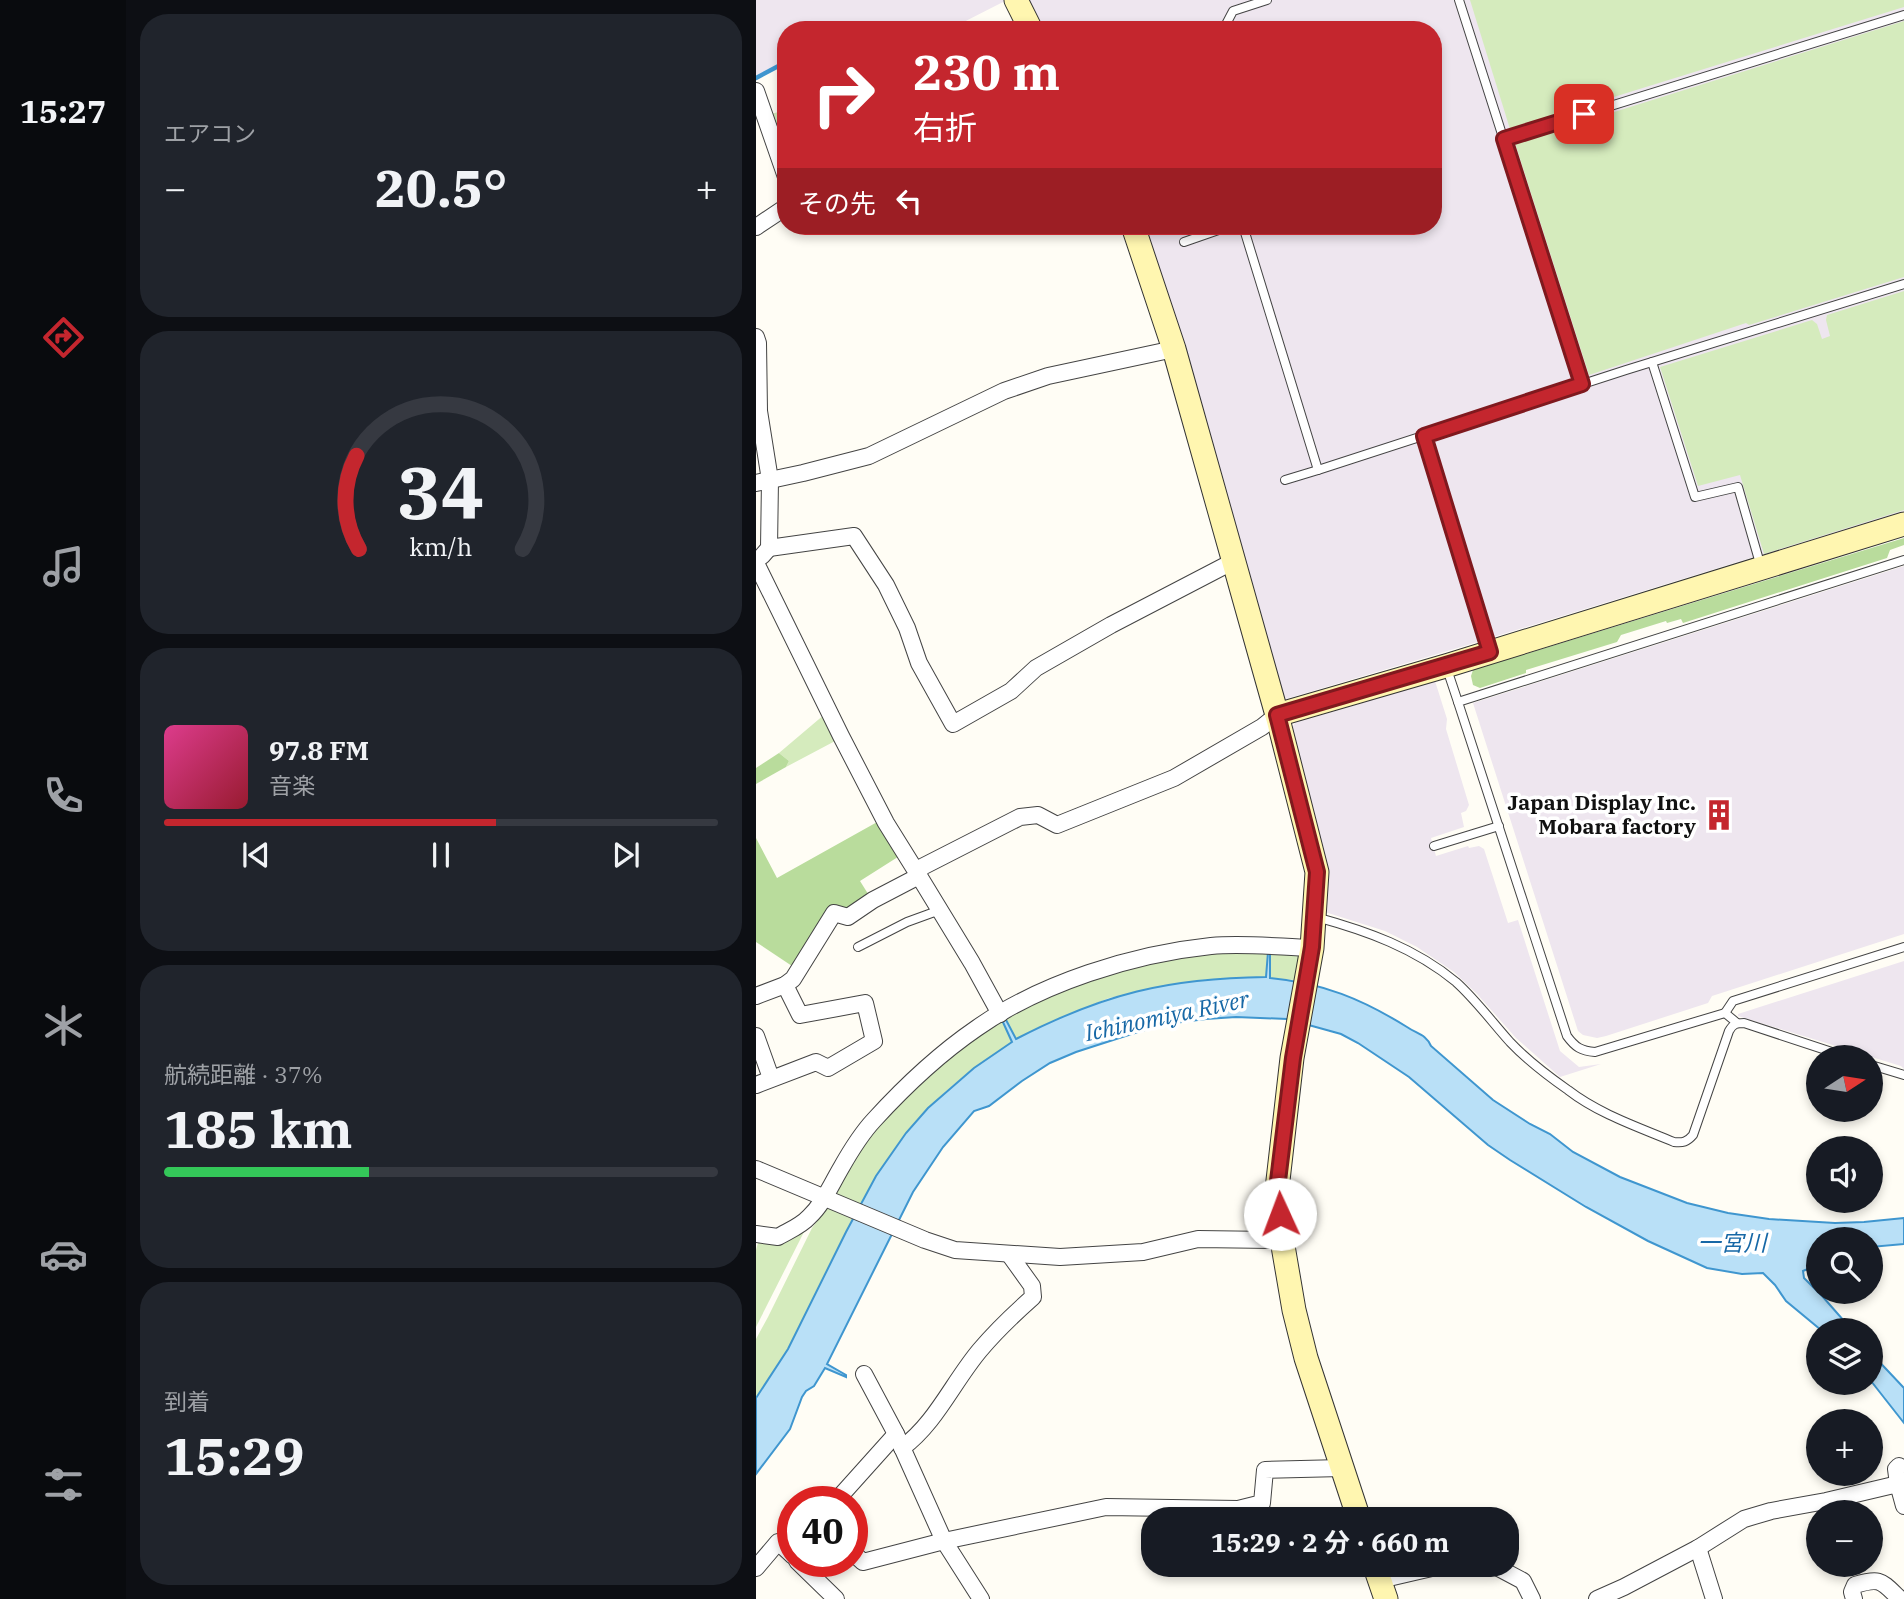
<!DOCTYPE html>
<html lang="ja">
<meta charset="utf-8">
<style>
body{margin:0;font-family:"IBM Plex Serif","Noto Sans JP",serif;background:#20242c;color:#f1f3f6;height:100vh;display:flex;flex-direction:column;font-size:26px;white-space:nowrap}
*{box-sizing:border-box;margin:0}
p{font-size:23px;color:#9ea1a6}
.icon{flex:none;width:38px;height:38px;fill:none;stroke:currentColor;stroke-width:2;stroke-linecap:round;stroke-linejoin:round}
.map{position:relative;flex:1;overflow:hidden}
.details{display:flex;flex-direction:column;gap:14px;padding:14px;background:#0d0f14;width:630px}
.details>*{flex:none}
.banner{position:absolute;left:21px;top:21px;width:665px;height:214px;border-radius:28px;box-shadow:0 4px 10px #0003;background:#c4262e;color:#fff;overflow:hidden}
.needle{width:46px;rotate:78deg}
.fabs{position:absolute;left:1050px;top:1045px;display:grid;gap:14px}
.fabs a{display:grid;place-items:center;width:77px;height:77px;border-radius:50%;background:#171b24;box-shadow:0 4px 10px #0003;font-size:35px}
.speed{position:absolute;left:21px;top:1486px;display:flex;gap:14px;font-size:35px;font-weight:700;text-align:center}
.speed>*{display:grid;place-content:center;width:91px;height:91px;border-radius:50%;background:#171b24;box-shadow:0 4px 10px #0003;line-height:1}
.speed .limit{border:10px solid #d22;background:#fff;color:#111}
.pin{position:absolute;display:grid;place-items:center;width:60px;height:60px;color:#fff;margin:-30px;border-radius:14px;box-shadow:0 4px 10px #0006}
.me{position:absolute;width:77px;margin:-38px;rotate:358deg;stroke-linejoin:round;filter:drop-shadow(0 0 5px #0008)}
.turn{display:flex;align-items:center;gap:24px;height:147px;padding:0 21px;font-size:32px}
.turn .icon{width:91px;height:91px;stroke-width:2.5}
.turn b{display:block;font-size:49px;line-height:60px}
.then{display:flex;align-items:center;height:66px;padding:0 21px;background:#0003;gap:14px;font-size:26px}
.big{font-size:52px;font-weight:700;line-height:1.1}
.details .tile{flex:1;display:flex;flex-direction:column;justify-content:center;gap:10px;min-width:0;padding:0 24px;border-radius:28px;background:#20242c}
.details .dial{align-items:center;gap:0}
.dial svg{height:182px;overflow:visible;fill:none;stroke:#363941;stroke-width:7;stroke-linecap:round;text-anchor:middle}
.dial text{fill:#f1f3f6;stroke:none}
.song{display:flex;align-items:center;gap:21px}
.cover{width:84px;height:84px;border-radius:10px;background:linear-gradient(135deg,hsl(330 70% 55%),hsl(350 70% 35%))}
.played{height:7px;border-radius:4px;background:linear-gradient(90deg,#c4262e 60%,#363941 60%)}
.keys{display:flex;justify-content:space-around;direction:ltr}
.heat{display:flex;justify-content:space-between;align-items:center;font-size:38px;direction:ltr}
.charge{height:10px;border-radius:5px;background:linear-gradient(90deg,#34c759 37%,#363941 0)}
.trip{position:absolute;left:385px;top:1507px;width:378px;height:70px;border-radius:28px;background:#171b24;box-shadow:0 4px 10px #0003;font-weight:700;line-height:70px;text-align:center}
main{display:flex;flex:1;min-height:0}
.tab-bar{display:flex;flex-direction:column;width:126px;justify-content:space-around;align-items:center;background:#090b0e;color:#9ea1a6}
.tab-bar .icon{width:49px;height:49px}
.tab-bar .active{color:#c4262e}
.tab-bar b{font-size:32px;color:#f1f3f6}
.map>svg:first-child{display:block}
</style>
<main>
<nav class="tab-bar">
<b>15:27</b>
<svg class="icon active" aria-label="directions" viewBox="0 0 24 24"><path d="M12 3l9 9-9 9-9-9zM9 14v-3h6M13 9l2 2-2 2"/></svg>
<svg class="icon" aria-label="music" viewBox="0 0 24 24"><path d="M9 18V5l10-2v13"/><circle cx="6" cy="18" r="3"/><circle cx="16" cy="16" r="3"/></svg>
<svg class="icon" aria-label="phone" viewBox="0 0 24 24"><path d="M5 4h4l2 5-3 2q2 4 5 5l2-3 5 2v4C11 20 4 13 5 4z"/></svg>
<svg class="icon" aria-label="climate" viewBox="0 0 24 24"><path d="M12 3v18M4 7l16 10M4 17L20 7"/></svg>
<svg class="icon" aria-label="car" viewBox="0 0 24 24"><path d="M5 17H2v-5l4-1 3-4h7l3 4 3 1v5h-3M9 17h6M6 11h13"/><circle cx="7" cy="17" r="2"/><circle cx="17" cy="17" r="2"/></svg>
<svg class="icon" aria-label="filters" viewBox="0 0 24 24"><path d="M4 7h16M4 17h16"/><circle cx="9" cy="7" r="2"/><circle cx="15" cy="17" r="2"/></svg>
</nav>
<section class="details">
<div class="tile"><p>エアコン</p>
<div class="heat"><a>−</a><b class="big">20.5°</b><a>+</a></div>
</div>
<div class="tile dial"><svg viewBox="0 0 100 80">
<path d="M14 69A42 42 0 1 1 86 69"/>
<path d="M14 69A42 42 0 0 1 13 28" stroke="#c4262e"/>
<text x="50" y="56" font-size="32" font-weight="700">34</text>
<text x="50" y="72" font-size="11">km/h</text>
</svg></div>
<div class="tile">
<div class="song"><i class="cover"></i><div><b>97.8 FM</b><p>音楽</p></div></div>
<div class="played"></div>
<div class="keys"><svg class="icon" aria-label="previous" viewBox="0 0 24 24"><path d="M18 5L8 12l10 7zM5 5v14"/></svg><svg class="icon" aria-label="pause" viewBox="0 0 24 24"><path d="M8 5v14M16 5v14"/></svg><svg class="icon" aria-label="next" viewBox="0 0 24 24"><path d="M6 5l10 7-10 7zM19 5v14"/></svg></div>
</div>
<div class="tile"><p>航続距離 · 37%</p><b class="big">185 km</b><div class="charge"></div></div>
<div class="tile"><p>到着</p><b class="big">15:29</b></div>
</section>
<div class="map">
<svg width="1148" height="1599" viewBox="0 0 1148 1599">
<rect width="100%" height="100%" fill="#fffdf5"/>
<g fill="#eee6ef">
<path d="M0,0H249V1L192,30H30V62L0,78Z"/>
<path d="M268,0H1148V511L705,647L523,701L384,226H677V30H284Z"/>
<path d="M1148,566V934L956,996L952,1003L850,1036L841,1038L827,1035L822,1031L717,703Z"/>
<path d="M679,681L691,719L690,729L713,805L710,811L705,813L708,827L675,838L680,856L712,846L713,848L723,846L728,849L752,923L762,920L804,1051L823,1067L845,1064L804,1077L760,1038L721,994L698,972L661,947L629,931L569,912L533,733L539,723Z"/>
<path d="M1148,961V1069L1145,1066L982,1016V1014Z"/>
</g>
<g fill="#d5ebbd">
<path d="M714,0H1148V7L754,129Z"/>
<path d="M1148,21V277L993,325L990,323L833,375L759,143Z"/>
<path d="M30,110V141L22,144L11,115Z"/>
<path d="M1148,291V510L1008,554L984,475L942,486L904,367L1056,320L1061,324L1066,339L1074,336L1070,320L1071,315Z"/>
<path d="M69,714L81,740L30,767L33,761L23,753Z"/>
<path d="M468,950L512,952L510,977L443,980L353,998L294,1022L260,1040L249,1018L281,999L367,968Z"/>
<path d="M544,950L538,980L513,978L514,952Z"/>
<path d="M246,1020L257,1042C184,1086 143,1133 104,1208L77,1196L116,1129L156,1088L211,1041Z"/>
<path d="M73,1205L100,1216L32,1349L0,1398V1339L12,1317L56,1228Z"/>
<path d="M51,1226L0,1327V1250L3,1239Z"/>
</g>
<g fill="#b9dc9c">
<path d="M1148,538V545L1134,550L1131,558L927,623L925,619L911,623L910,621L865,635L861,642L770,670V673L724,688L717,685L715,676L717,670Z"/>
<path d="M23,753L33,761L30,767L0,784V768Z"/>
<path d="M123,821L145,855L104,881L114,897L92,913L76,909L39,968L0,942V838L21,878Z"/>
</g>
<g fill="#b9e0f7" stroke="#3f96cf" stroke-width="2">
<path d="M512,952H514V978C567,983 606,999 651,1027C661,1034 670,1034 675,1046L737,1100L774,1124L794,1134L817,1152L864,1177L931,1203L972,1213L1013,1219L1079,1223L1108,1222L1148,1218V1244L1115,1247V1239H1062V1265L1047,1271L1048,1278L1067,1297L1096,1330H1065L1030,1301L1019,1285L1007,1273L986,1274L951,1268L892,1241L830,1207L754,1160L732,1145L653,1077L602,1043L585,1034L531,1019L480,1017L450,1019L418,1023L385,1031L320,1052L294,1063L266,1081L233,1106L218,1111L187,1147L157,1192L71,1364L90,1375V1377L69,1368L58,1386L50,1391L46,1397L34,1429L0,1474V1398L32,1349L90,1232L120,1176L150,1133L172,1108L218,1068L256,1042L246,1020L249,1018L260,1039C347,994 412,978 510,977Z"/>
<path d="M1115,1353L1148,1388V1423L1115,1381Z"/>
</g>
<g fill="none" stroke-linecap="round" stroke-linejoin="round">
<path stroke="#3f96cf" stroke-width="4.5" d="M0,78L30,62"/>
<defs>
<g id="lane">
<path d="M703,0L826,384"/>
<path d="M467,30L477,11L511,0"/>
<path d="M748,139L1148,15"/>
<path d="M487,226L562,470L870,370L1148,284"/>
<path d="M428,242L474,226"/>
<path d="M896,362L939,497L982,487L1005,567"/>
<path d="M668,436L734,650"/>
<path d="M529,480L562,470"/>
<path d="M691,669L702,702"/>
<path d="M678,846L743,826"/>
<path d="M560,917C611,931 659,948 700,982C720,1000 736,1022 754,1042C771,1060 792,1076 812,1090C843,1114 882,1127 918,1142C927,1143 931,1142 937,1135L973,1031C977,1024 980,1023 988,1023L1091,1057"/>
<path d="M102,947L151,922L184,910"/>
<path d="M969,1013L977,1001L1148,947"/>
<path d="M981,1023L969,1013L839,1052C825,1051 819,1047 811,1036L702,702L1148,560"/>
<path d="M1115,1065L1148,1075"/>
</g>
<g id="street">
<path d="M0,91L30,177"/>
<path d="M0,227L30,207"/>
<path d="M0,337L2,343L3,411L14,480L13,548L6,556"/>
<path d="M0,483L47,473L113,456L248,391L292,376L418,349"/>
<path d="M13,548L98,536L130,585L151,628L163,663L197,724L255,691L280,668L355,625L478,561"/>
<path d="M0,563L85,736L130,823L163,876L117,900L92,917L78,913L37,979L29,985L0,996"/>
<path d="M244,1014L216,963L163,876L164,868L264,817L282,815L301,825L418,778L506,727L521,715"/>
<path d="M0,1036L15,1078"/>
<path d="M0,1085L60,1062L72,1068L118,1041L109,1003L44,1015L29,985"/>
<path d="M0,1169L169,1240L199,1250L304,1257L387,1252L442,1239L526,1240"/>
<path d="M0,1234L22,1237C32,1231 45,1226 53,1217C67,1204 75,1185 85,1168C94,1152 105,1134 118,1120C149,1086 183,1054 221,1028C285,983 377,954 455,946C488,943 523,947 556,948"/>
<path d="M108,1374L140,1434L188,1541L225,1599"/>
<path d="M146,1448C180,1423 197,1382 224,1350C240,1331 259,1313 277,1297L276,1286L253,1254"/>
<path d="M1142,1484L1140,1469L1143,1466"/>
<path d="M79,1502L140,1434"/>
<path d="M942,1548L958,1599"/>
<path d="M96,1552L107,1562L188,1541L350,1507L482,1509L506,1503L509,1470L586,1468"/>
<path d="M41,1561L80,1599"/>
<path d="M735,1564L767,1581L776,1599"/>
<path d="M0,1568L22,1542L37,1556"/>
<path d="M624,1580L693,1564"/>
<path d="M841,1599L868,1587L942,1548L988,1519L1015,1511L1070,1501L1142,1484L1148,1506"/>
<path d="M1098,1599L1096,1592L1099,1585C1125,1577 1125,1581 1144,1599"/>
</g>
<g id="secondary">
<path d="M260,0L275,30"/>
<path d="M377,226L418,349L521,715L561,872L556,948L536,1058L521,1189L526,1240L538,1310L550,1358L603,1519"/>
<path d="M521,715L693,665L1148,524"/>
<path d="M618,1564L630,1599"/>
</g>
</defs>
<use href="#lane" stroke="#444" stroke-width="10"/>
<use href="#street" stroke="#444" stroke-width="18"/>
<use href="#secondary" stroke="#333" stroke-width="25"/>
<use href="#lane" stroke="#fff" stroke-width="8"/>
<use href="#street" stroke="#fff" stroke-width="16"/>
<use href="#secondary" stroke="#fff6b0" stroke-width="23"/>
</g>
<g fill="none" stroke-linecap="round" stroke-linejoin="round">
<defs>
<path id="route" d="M524,1214L521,1189L537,1058L556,947L561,872L521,715L734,652L668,436L826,384L748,139L828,114"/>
</defs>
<use href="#route" stroke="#7f191e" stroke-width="18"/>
<use href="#route" stroke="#c4262e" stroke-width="12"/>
</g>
<defs>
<symbol id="building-bare" viewBox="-9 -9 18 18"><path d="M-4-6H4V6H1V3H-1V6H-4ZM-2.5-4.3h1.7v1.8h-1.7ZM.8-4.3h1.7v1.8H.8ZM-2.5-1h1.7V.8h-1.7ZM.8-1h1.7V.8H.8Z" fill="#c4262e" stroke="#fff" stroke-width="2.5" paint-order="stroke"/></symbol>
</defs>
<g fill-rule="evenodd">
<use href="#building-bare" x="941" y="793" width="44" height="44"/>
</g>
<g text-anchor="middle" stroke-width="7" stroke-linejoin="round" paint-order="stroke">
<g font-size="21" font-weight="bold" fill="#111" stroke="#fff" text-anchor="end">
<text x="940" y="810">Japan Display Inc.<tspan x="940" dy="24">Mobara factory</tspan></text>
</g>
<g font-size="23" font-style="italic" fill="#1768a6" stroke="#fff">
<text transform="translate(411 1016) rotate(-12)" y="8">Ichinomiya River</text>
<text x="976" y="1251">一宮川</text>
</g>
</g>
</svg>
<div class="fabs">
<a><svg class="needle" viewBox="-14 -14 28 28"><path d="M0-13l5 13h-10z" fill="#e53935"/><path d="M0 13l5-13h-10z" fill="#9ea1a6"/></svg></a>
<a><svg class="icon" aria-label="sound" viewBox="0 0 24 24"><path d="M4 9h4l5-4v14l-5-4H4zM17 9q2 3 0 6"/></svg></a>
<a><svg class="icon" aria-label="search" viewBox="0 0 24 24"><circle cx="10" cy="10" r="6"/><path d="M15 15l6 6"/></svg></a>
<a><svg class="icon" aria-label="layers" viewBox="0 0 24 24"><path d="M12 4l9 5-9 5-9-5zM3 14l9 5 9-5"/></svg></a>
<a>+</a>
<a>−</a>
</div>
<div class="speed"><div class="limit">40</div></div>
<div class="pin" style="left:828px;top:114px;background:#d93025"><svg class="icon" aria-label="arrive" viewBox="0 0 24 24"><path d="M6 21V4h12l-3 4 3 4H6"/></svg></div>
<svg class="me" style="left:524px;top:1214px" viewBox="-20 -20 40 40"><circle r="19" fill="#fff"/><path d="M0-13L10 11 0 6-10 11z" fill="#c4262e"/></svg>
<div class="trip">15:29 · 2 分 · 660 m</div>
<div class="banner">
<div class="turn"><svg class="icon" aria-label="right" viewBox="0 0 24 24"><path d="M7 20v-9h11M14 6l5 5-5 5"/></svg><div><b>230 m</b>右折</div></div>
<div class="then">その先<svg class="icon" aria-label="left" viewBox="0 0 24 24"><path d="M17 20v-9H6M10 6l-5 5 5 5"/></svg></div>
</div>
</div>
</main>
